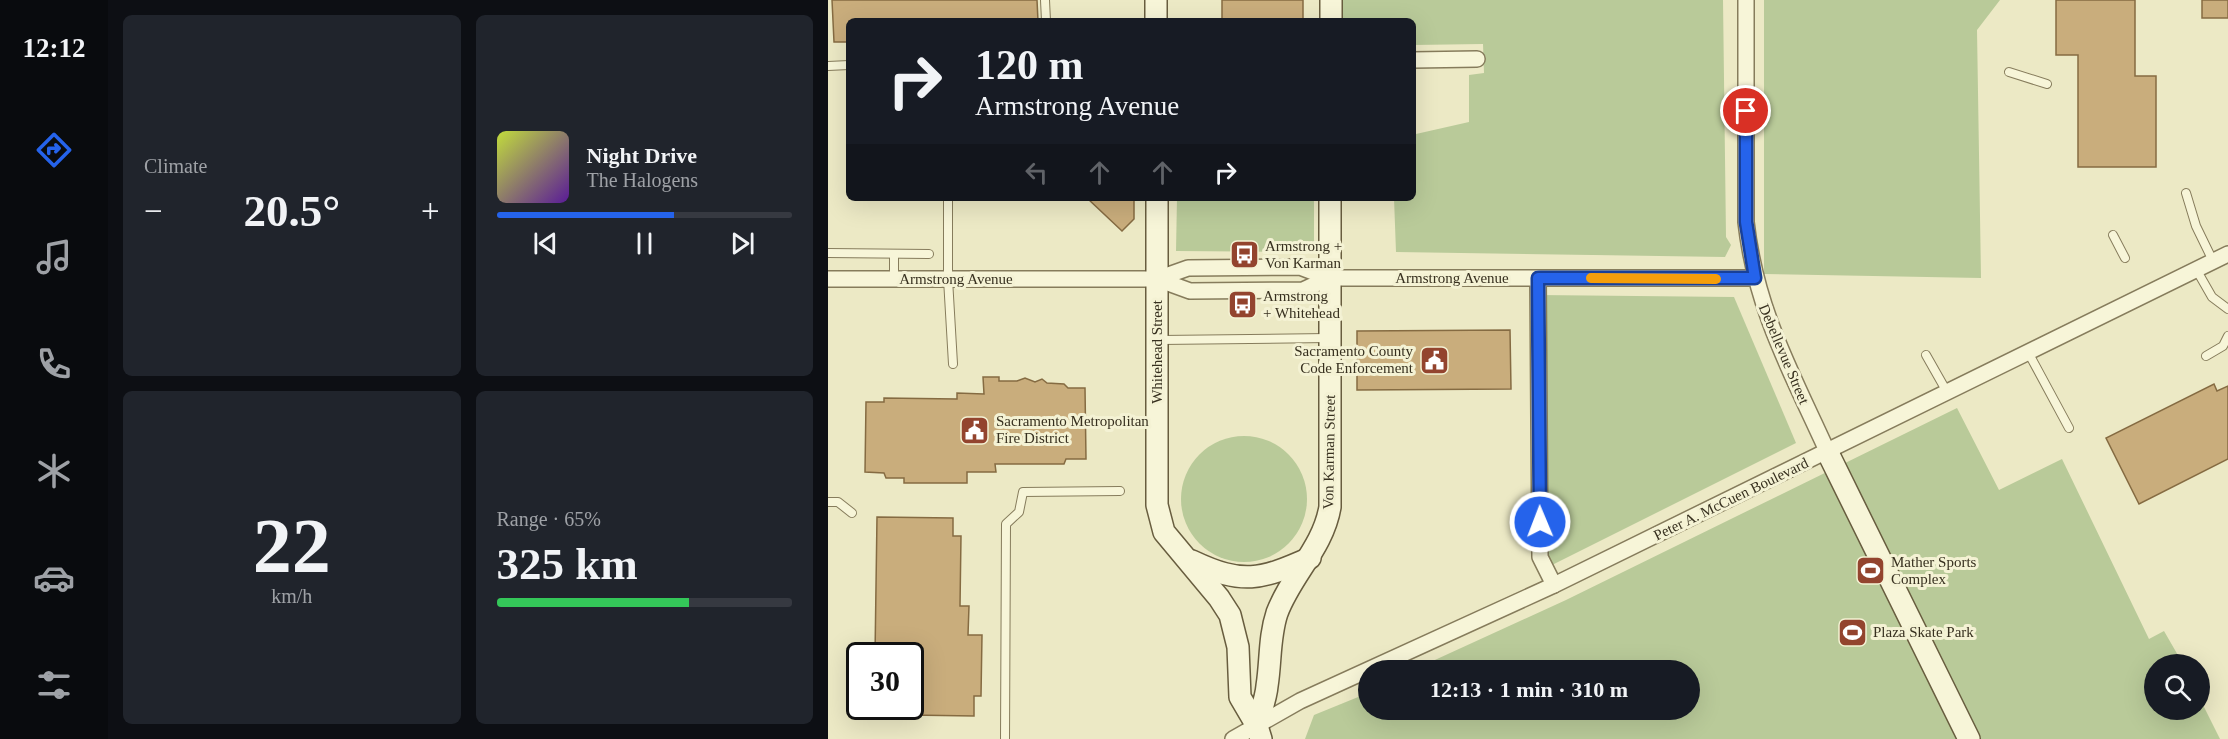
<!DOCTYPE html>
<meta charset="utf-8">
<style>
body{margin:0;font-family:Georgia,serif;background:#20242c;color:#f1f3f6;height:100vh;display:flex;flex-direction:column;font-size:22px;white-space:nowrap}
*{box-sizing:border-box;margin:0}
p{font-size:20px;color:#9ea1a6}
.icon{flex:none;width:33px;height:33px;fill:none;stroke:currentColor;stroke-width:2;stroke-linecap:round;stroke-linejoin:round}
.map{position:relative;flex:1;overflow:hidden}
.drawer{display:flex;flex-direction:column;gap:15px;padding:15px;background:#0d0f14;width:720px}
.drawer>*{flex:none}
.hud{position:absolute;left:18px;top:18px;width:570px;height:183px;border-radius:9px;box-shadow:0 6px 24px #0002;background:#171b24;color:#f1f3f6;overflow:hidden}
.fabs{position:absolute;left:1316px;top:654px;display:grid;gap:12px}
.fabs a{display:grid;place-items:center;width:66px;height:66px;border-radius:50%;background:#171b24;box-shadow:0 6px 24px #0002;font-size:30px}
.speed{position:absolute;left:18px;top:642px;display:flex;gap:12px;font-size:30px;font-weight:700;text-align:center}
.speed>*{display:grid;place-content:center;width:78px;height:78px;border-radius:50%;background:#171b24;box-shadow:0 6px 24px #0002;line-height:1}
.speed .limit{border:3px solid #111;border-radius:9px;background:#fff;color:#111}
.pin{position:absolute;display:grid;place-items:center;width:51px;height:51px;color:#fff;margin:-26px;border:3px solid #fff;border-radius:50%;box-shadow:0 2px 6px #0007}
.me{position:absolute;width:66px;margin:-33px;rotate:359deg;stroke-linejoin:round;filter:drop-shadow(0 0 4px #0008)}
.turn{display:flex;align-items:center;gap:21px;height:126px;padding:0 30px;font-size:27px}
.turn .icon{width:78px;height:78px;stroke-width:2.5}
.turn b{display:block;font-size:42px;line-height:51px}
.lanes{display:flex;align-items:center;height:57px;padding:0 30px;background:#0003;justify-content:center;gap:30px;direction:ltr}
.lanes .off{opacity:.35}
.big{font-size:45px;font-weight:800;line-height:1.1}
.drawer .card{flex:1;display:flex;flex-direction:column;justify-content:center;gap:9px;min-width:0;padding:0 21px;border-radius:9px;background:#20242c}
.drawer .dial{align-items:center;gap:0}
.dial b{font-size:78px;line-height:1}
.song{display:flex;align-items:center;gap:18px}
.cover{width:72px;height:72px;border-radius:9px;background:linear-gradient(135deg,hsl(70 70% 55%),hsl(270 70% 35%))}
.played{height:6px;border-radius:3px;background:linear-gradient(90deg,#2563eb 60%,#363941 60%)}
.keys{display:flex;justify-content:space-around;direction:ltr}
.heat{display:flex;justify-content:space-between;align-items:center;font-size:33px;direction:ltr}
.charge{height:9px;border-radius:4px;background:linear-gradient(90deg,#34c759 65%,#363941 0)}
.drawer .tiles{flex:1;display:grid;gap:15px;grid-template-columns:repeat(2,1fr)}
.trip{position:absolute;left:530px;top:660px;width:342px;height:60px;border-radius:30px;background:#171b24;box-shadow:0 6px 24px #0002;font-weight:800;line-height:60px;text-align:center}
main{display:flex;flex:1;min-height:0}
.menu{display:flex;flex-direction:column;width:108px;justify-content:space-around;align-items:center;background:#090b0e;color:#9ea1a6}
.menu .icon{width:42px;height:42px}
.menu .on{color:#2563eb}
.menu b{font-size:27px;color:#f1f3f6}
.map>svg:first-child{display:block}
</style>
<main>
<nav class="menu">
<b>12:12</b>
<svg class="icon on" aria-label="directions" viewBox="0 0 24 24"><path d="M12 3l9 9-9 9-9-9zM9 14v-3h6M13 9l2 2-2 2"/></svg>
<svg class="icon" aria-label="music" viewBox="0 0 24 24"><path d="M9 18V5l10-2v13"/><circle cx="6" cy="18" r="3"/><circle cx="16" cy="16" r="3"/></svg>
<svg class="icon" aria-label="phone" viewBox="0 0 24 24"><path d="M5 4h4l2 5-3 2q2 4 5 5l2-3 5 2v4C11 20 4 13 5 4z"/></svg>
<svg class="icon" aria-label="climate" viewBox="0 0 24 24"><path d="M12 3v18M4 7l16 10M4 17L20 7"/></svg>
<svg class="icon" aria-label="car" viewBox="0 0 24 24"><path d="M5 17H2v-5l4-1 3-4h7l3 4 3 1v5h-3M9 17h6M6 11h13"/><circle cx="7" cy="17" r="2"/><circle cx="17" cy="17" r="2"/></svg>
<svg class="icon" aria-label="filters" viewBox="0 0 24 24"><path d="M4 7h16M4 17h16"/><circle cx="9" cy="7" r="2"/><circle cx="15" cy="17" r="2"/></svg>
</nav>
<section class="drawer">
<div class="tiles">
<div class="card"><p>Climate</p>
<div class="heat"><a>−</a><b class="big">20.5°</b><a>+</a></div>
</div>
<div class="card">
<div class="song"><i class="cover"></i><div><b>Night Drive</b><p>The Halogens</p></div></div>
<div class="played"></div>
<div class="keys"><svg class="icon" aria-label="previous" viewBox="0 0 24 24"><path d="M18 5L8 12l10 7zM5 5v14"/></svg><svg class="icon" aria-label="pause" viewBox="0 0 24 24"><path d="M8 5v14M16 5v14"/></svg><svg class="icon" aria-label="next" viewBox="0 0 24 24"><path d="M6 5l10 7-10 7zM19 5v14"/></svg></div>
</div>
<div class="card dial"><b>22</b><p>km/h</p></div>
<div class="card"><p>Range · 65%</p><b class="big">325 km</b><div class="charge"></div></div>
</div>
</section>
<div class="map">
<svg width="1400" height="739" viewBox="0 0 1400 739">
<rect width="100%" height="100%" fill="#ece9c5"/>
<g fill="#b9ca99">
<path d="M514,0H895L898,237L903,245L897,257L568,252L566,198H585L588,134L641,122V75L656,73L655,44L585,45V21H513Z"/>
<path d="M936,0H1172L1149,30L1153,278L936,274Z"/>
<path d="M349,198H486V252L348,251Z"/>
<path d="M710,295L906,297L968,443L718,568Z"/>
<path d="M1129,408L1171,490L1234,459L1321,639L1336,631L1355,664H1326V710H1371V697L1392,739H477L486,715L540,693V710H861V670H585L738,600Z"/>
<circle cx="416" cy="499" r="63"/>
</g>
<g fill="#c9ad7c" stroke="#856b42" stroke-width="1.5">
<path d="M4,0H209L210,21H21V42H6Z"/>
<rect x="394" y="0" width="81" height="21"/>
<path d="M1228,0H1307V76H1328V167H1250V55H1228Z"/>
<rect x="1374" y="0" width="26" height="18"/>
<path d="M259,198H306V219L294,231Z"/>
<path d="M682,330L683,389L529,390V331Z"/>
<path d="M155,377H171V381H189L197,378L207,382L214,379L219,383L236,384L240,388H257L258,459H238L236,464H167L168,472H139V483H76V478H58L56,473L37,472L38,402H56V398L129,399V393L156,394Z"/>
<path d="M1386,384L1389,391L1400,386V459L1311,504L1278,438Z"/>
<path d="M49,517L125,518V536H133L132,606H141L140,635H154L153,696H146V716L82,715V656H47Z"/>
</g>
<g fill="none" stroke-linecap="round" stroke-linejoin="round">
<defs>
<g id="lane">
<path d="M217,0L218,21"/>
<path d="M0,66L21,65"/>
<path d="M1181,72L1219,84"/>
<path d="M1358,193L1368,226L1385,261"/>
<path d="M120,198V279L125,364"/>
<path d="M1285,235L1297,258"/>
<path d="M0,253L101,254"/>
<path d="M66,254V279"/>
<path d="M1368,269L1384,297L1400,309"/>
<path d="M332,340L500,338"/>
<path d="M1200,352L1241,428"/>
<path d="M1098,355L1119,392"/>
<path d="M1378,356L1395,346L1400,336"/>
<path d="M0,502H10L24,513"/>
<path d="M177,739L178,524L191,512L195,492L292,491"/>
</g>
<g id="street">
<path d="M918,0V222C928,311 964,373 1000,453"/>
<path d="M585,60L649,59"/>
<path d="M710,278L712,557L726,585"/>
<path d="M0,279H329L360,268L472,267L501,278H926"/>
<path d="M329,279L362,291L475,290L501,278"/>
<path d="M405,739L472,701L726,585L1400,254"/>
</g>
<g id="secondary">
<path d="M328,0V21"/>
<path d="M503,0V21"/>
<path d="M329,198V505L336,532L391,598L402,615L410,647L412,697L429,726L433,739"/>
<path d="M1000,453L1141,739"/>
<path d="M364,561C415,585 432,580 482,558"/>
<path d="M429,726C432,713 438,699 439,686C443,661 441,637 449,613C463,575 495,548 502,507V198"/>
</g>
</defs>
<use href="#lane" stroke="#867c5c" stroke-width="10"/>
<use href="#street" stroke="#867c5c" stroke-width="18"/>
<use href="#secondary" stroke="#685d3f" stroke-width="24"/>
<use href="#lane" stroke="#f7f5d8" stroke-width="8"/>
<use href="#street" stroke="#f7f5d8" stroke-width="15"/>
<use href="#secondary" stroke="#f7f5d8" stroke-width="21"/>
</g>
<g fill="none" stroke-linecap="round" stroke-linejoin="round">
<defs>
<path id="route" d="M712,522L710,278H927L918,222V111"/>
</defs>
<use href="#route" stroke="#184099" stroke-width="15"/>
<use href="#route" stroke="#2563eb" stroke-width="10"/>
<path stroke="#f59e0b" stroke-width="10" d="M763,278L888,279"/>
</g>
<defs>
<symbol id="bus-square" viewBox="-11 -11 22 22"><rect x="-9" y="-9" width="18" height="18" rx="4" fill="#93442e" stroke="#f4f2d4"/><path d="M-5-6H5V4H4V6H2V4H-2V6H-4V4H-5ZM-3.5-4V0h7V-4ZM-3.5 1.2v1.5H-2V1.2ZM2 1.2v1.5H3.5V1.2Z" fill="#fff"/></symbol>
<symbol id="civic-square" viewBox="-11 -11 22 22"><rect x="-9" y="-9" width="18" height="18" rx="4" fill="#93442e" stroke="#f4f2d4"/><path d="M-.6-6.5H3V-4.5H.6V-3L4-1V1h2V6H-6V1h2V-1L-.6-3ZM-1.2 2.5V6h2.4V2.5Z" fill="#fff"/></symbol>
<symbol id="stadium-square" viewBox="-11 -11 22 22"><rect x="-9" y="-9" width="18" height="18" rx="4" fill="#93442e" stroke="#f4f2d4"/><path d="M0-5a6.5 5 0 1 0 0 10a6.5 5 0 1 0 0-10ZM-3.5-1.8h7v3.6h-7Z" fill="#fff"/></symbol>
</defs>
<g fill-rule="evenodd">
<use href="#bus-square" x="400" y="238" width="33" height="33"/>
<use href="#bus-square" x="398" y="288" width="33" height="33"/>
<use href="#civic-square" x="590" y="344" width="33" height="33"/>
<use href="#civic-square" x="130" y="414" width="33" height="33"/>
<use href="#stadium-square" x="1026" y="554" width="33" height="33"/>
<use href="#stadium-square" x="1008" y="616" width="33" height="33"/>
</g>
<g text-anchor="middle" stroke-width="6" stroke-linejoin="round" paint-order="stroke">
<g font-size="15" fill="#37301f" stroke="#f4f2d4" text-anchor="start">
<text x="437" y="251">Armstrong +<tspan x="437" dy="17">Von Karman</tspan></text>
<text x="435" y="301">Armstrong<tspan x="435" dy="17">+ Whitehead</tspan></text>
<text x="585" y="356" text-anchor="end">Sacramento County<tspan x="585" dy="17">Code Enforcement</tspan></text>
<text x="168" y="426">Sacramento Metropolitan<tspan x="168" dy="17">Fire District</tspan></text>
<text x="1063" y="567">Mather Sports<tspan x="1063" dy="17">Complex</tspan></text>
<text x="1045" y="637">Plaza Skate Park</text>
</g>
<g font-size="15" fill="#37301f" stroke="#f4f2d4">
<text x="624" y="283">Armstrong Avenue</text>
<text x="128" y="284">Armstrong Avenue</text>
<text transform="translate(329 352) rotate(-90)" y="5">Whitehead Street</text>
<text transform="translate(956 354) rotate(67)" y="5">Debellevue Street</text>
<text transform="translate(501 452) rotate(-89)" y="5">Von Karman Street</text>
<text transform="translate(903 499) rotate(-26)" y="5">Peter A. McCuen Boulevard</text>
</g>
</g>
</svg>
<div class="fabs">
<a><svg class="icon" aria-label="search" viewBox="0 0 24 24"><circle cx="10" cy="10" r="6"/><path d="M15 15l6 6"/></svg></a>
</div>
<div class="speed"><div class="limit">30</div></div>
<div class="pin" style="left:918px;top:111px;background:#d93025"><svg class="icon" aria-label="arrive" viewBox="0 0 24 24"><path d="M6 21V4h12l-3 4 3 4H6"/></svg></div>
<svg class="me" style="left:712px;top:522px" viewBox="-20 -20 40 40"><circle r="17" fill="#2563eb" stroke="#fff" stroke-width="3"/><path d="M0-11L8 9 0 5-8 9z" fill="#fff"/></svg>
<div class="trip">12:13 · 1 min · 310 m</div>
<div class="hud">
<div class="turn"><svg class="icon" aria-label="right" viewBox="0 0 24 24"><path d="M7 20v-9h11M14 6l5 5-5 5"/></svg><div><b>120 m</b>Armstrong Avenue</div></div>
<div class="lanes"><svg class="icon off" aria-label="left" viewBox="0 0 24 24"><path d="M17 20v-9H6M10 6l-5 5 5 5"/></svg><svg class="icon off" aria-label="ahead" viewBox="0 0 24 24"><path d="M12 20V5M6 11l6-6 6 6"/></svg><svg class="icon off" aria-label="ahead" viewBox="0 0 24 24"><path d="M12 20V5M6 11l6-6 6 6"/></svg><svg class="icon" aria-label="right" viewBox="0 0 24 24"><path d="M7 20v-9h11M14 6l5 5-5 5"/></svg></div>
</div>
</div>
</main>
